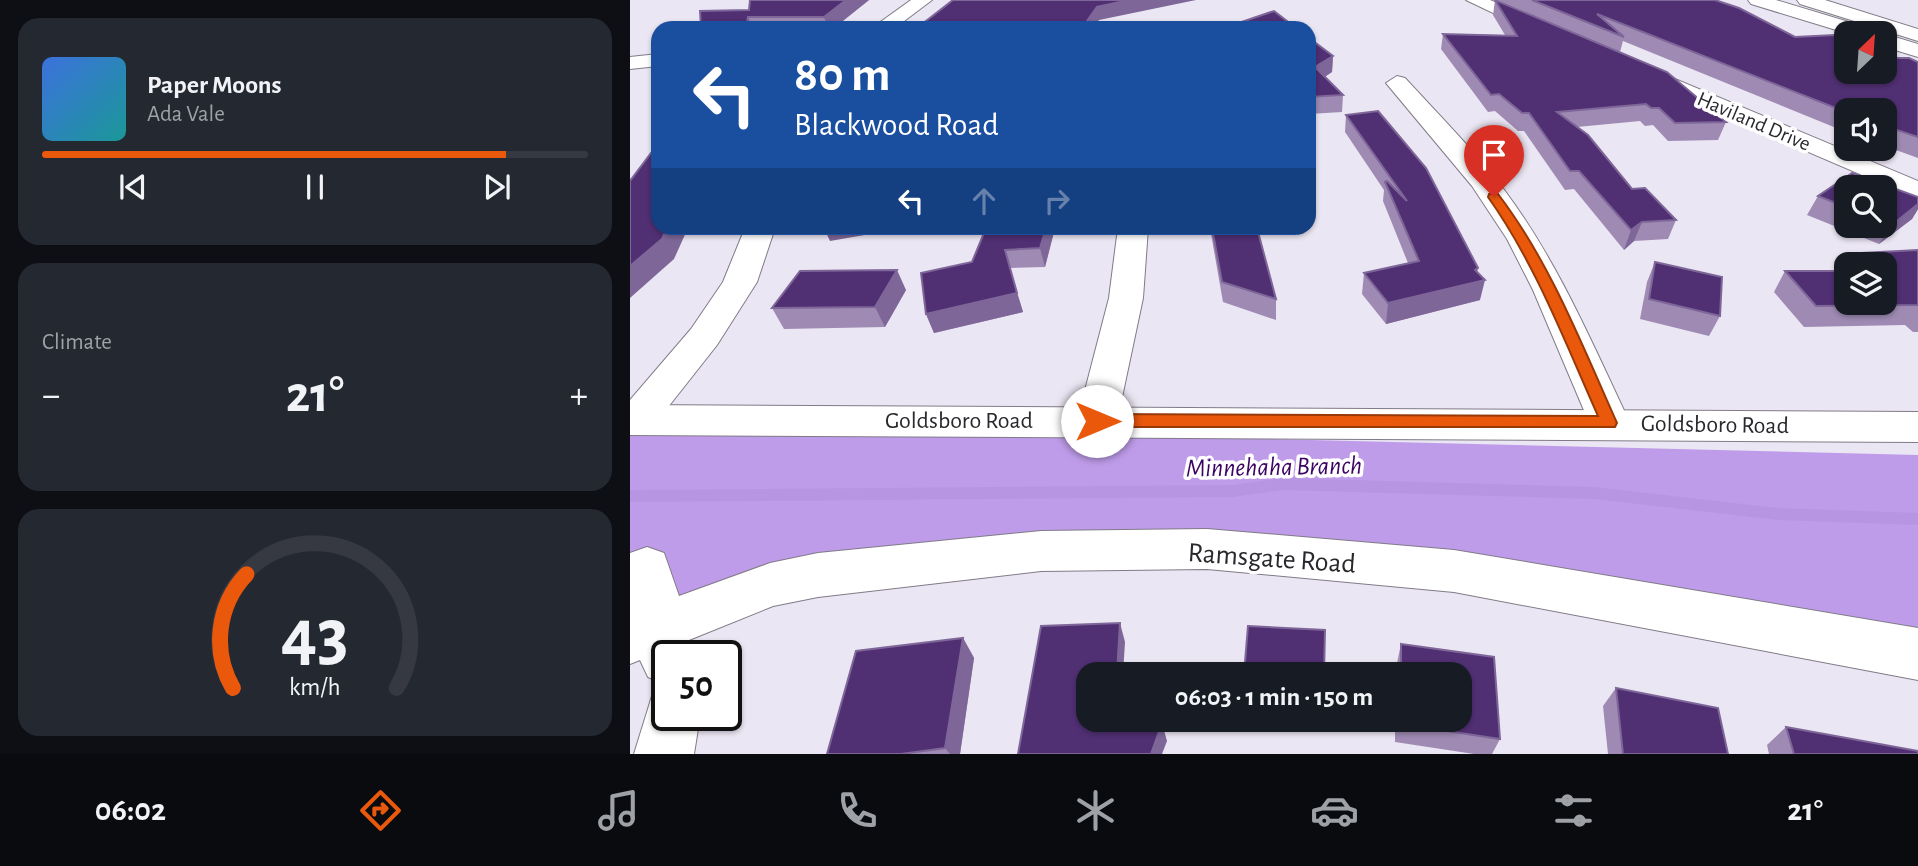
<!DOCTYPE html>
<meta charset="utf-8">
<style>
body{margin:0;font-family:"Alegreya Sans",sans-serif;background:#242831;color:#f1f3f6;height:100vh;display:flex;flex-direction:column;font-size:26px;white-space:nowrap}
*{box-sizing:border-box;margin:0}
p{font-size:23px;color:#9ea1a6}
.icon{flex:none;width:38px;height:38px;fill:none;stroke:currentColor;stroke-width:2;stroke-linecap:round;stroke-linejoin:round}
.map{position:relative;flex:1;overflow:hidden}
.panel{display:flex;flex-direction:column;gap:18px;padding:18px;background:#0d0f14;width:630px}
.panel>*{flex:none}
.guide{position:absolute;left:21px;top:21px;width:665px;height:214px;border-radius:21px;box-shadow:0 2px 5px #0004;background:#1a4fa0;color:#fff;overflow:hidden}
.needle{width:46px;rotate:25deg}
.tools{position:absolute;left:1204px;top:21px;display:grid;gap:14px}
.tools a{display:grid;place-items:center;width:63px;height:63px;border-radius:14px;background:#171b24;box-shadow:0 2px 5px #0004;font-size:35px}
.speed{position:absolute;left:21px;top:640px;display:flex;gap:14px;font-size:35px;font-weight:700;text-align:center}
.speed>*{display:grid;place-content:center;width:91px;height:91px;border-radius:50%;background:#171b24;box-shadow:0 2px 5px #0004;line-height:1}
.speed .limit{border:4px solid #111;border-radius:10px;background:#fff;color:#111}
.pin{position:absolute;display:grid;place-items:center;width:60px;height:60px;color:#fff;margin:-72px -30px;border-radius:50% 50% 50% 0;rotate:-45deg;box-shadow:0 0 7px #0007}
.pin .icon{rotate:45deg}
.me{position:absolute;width:77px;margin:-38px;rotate:90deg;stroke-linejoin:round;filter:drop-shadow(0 0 5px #0008)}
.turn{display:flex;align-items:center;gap:24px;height:147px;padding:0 28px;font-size:32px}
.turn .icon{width:91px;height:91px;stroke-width:2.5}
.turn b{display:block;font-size:49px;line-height:60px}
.lanes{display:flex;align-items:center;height:66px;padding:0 28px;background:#0003;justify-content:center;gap:35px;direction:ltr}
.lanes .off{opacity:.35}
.big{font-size:52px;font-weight:700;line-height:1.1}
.panel .widget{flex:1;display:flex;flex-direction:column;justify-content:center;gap:10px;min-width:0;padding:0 24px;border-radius:21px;background:#242831}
.panel .dial{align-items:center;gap:0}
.dial svg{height:182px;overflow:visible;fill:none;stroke:#363941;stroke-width:7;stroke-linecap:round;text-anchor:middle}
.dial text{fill:#f1f3f6;stroke:none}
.song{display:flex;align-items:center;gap:21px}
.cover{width:84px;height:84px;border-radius:10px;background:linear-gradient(135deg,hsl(220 70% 55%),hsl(180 70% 35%))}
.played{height:7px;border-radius:4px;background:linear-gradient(90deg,#ea580c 85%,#363941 85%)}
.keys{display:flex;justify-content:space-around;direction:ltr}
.heat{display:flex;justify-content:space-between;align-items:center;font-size:38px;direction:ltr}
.trip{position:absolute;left:446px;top:662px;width:396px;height:70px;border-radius:21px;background:#171b24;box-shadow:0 2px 5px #0004;font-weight:700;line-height:70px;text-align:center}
.tab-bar{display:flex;height:112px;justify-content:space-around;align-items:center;background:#090b0e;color:#9ea1a6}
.tab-bar .icon{width:49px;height:49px}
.tab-bar .current{color:#ea580c}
.tab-bar b{font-size:32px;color:#f1f3f6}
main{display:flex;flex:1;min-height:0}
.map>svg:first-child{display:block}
</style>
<main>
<section class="panel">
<div class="widget">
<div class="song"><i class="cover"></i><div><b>Paper Moons</b><p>Ada Vale</p></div></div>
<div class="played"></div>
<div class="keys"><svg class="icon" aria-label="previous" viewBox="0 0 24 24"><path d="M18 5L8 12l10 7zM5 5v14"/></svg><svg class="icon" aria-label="pause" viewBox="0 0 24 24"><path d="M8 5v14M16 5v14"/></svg><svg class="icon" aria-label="next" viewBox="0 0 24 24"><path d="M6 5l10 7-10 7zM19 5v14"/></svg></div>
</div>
<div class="widget"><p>Climate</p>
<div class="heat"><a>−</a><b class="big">21°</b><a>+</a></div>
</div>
<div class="widget dial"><svg viewBox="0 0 100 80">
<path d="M14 69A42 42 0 1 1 86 69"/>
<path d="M14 69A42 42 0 0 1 20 19" stroke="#ea580c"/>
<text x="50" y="56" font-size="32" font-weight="700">43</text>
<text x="50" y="72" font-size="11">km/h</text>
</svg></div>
</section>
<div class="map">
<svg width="1288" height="754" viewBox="0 0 1288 754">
<rect width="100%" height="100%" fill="#ebe6f3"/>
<path fill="#bf9cea" d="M0,423L1288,455V654L577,549L188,575L0,639Z"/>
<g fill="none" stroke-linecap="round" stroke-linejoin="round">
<path fill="#b895e3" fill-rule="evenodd" d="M653,478L964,487L1148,508L1288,513V525L1148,520L964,499L653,490L603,497L0,502V490L603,485Z"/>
<defs>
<g id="minor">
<path d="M281,0H302L265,28H242Z"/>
<path d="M836,0H860L917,24L920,28L910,34L903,32Z"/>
<path d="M1118,0H1146L1242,29L1245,33H1216L1121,4Z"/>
<path d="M1255,34L1288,44V57L1255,47Z"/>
<path d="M28,54V66L0,69V57Z"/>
<path d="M1014,66L1288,181V199L1006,78L1003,73Z"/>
<path d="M767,76L775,78C809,115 845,151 875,191C928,262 962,343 1000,423L994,434L979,438L964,434L903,290L877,239L842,186L756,83Z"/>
<path d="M115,228H145L127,282L87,345L20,430L6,435L0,433V400L61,329L93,282Z"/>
<path d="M488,228H518L513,298L487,421L481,431L467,436L453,431L447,421L479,298Z"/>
<path d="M577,529L824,550L1288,628V680L824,592L577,569L411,571L188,597L143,606L59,640L63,656H37V685L18,677L10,660L0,664V553L17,547L34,553L49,596L140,563L188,553L411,531Z"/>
<path d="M37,690V716H70L64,754H4L22,696Z"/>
</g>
<path id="secondary" d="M0,405L1288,412V442L0,435Z"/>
<path id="primary" d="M1167,0H1195L1288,29V41L1170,4Z"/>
</defs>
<use href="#minor" stroke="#807b87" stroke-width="2"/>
<use href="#secondary" stroke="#807b87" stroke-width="2"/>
<use href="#primary" stroke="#807b87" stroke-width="2"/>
<use href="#minor" fill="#fff" fill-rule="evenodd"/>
<use href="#secondary" fill="#fff" fill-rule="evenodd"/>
<use href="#primary" fill="#fff" fill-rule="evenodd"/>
</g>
<g fill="#9e8ab3" fill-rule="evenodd">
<path d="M239,0L204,28H71L119,10Z"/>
<path d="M865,0L1096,122L1088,140L1038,141L1023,125L1015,126L1010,121L947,127L1002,189L1046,220L1038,239L1004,241L994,250L944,189L935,190L894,131H888L865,111L858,112L811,49L813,34L875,35L863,15Z"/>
<path d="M867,0H1085L1216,72L1288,62V158L1255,146V110H1216V132L993,41L990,52Z"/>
<path d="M679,38L703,56L702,72L695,77L713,95L712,112L679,114Z"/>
<path d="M716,115L847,273L850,300L756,324L732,294L734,273L778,263L753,201L754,190L715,132Z"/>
<path d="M1222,173L1288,197V209L1282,219L1249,244L1177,215L1188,196ZM1216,187H1255V226H1216Z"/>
<path d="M425,228L415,267L380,268L393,312L304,333L296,314L342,262Z"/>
<path d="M580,228H627L646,299V320L593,302Z"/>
<path d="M1288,250V332H1283L1275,325L1174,327L1144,292L1155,271L1216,303L1255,264H1221L1229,253Z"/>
<path d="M1025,262L1090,316L1079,336L1010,319L1017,282Z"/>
<path d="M276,290L255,327L154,329L142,308Z"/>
<path d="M333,638L344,658L330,754H197Z"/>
<path d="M771,644L864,657L870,739L862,754H844L765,742V719H830V674H767V663Z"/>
<path d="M986,688L1098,754H978L973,706Z"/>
<path d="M1156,727L1288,754H1139L1137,745Z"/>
</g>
<g fill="#7e6699">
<path d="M216,0H239L204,28H198L194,17Z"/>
<path d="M499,0H566L469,20L464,28H452L467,7Z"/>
<path d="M118,17L123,28H116Z"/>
<path d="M703,56L702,72L684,83L685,67Z"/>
<path d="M1288,204V209L1282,219L1249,244L1262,225Z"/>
<path d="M1012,222L1004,241L994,250L1001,230Z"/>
<path d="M37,228H58L44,259L0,298V266Z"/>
<path d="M194,228H252V232L200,241Z"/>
<path d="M416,228H425L415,267L410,248Z"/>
<path d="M848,268L845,282L855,280L850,300L756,324L758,303Z"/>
<path d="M267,270L276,290L255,327L245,307Z"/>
<path d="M387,293L393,312L304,333L296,314Z"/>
<path d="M490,623L495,642L493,674H487Z"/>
<path d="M333,638L344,658L330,754H320L315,748Z"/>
<path d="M532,723L537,741L532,754H521Z"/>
</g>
<g fill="#502f73" stroke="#7e6699" stroke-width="2">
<path d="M120,0H216L194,17H118L116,28H71L70,11L119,10Z"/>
<path d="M323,0H499L467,7L452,28H287Z"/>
<path d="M865,0L1037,72L1096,122L1045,123L1029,108H1021L1016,104L927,112L958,135L1002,189L1015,188L1046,220L1012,222L1001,230L949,171H940L899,113H892L869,94L861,95L813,34L887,36Z"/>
<path d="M902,0H1085L1109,8L1165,37L1205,35L1216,41V72H1255V58H1279L1288,62V137L1255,126V110H1216V112L967,14L994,37Z"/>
<path d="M644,11L666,28H594Z"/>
<path d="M679,38L703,56L685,67L713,95L679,97Z"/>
<path d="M748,111L796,168L848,268L845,270L855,280L758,303L734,273L789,261L755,182L757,181L777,201L716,115Z"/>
<path d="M21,153H28V228H37L32,239L0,266V181Z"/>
<path d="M1222,173L1288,197V204L1262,225L1255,222V187H1216V207L1188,196Z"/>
<path d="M356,228H416L410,248L375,250L387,293L296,314L291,273L342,262Z"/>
<path d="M582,228H627L646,299L592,282Z"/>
<path d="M1288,250V305L1186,306L1155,271H1216V303H1255V264H1242L1229,253Z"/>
<path d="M1025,262L1092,277L1090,316L1019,299Z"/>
<path d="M267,270L245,307L142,308L170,271Z"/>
<path d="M490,623L487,674H458V719H521L532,723L521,754H388L411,626Z"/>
<path d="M618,626L695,630L694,674H614Z"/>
<path d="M333,638L315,748L271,754H197L226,651Z"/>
<path d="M771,644L864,657L870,739L770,724V719H830V674H771Z"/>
<path d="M986,688L1088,708L1098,754H993Z"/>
<path d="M1156,727L1288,751V754H1164Z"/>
</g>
<path fill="#ea580c" stroke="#983908" stroke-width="2" d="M859,194H868C920,262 952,345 987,423L985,427H467L459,421L467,414L968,416C935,342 905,263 858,197Z"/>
<g text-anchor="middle" stroke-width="7" stroke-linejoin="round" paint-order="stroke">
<g font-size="21" fill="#2a282d" stroke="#fff">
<text transform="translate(1124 121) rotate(23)" y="7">Haviland Drive</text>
</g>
<g font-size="24" fill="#2a282d" stroke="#fff">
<text x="329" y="428">Goldsboro Road</text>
<text transform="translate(1085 424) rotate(1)" y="8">Goldsboro Road</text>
</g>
<g font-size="26" font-style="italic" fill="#3b0363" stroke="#fff">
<text transform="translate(644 466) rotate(-1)" y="9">Minnehaha Branch</text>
</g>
<g font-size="28" fill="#2a282d" stroke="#fff">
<text transform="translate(642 557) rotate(4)" y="10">Ramsgate Road</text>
</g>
</g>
</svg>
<div class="tools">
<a><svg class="needle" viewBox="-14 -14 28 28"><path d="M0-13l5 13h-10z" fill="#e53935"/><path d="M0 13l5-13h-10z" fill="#9ea1a6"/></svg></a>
<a><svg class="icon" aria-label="sound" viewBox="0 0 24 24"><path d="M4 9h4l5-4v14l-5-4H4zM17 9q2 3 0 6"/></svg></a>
<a><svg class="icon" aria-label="search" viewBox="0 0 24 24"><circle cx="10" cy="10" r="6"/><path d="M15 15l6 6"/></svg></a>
<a><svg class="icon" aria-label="layers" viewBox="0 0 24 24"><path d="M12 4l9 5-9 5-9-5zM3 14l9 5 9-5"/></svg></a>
</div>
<div class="speed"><div class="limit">50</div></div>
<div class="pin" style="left:864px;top:197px;background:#d93025"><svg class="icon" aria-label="arrive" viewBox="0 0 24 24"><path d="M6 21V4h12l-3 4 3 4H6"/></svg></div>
<svg class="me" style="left:467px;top:421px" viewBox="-20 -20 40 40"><circle r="19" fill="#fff"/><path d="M0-13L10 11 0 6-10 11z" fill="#ea580c"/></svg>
<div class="trip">06:03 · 1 min · 150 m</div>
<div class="guide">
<div class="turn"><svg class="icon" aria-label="left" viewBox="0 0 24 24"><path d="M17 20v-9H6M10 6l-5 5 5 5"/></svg><div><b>80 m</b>Blackwood Road</div></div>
<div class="lanes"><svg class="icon" aria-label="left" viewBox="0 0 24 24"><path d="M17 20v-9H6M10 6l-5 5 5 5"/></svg><svg class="icon off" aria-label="ahead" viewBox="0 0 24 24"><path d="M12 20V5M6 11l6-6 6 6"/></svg><svg class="icon off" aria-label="right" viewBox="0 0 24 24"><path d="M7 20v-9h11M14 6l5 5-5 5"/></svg></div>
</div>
</div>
</main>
<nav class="tab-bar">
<b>06:02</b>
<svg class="icon current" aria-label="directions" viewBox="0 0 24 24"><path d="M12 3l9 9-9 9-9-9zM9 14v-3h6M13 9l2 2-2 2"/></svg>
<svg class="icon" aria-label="music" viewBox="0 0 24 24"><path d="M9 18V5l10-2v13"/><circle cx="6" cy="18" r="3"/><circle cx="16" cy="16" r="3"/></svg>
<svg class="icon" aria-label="phone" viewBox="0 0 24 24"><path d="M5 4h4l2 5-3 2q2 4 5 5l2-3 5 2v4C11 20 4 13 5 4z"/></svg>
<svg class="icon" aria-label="climate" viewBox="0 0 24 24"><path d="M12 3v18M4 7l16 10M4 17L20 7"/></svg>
<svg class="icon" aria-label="car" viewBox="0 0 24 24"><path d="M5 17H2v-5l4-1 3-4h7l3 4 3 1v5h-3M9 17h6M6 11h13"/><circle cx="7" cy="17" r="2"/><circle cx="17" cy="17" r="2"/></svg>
<svg class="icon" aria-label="filters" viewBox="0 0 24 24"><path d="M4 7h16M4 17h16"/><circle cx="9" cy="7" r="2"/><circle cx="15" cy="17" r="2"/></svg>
<b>21°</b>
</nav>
